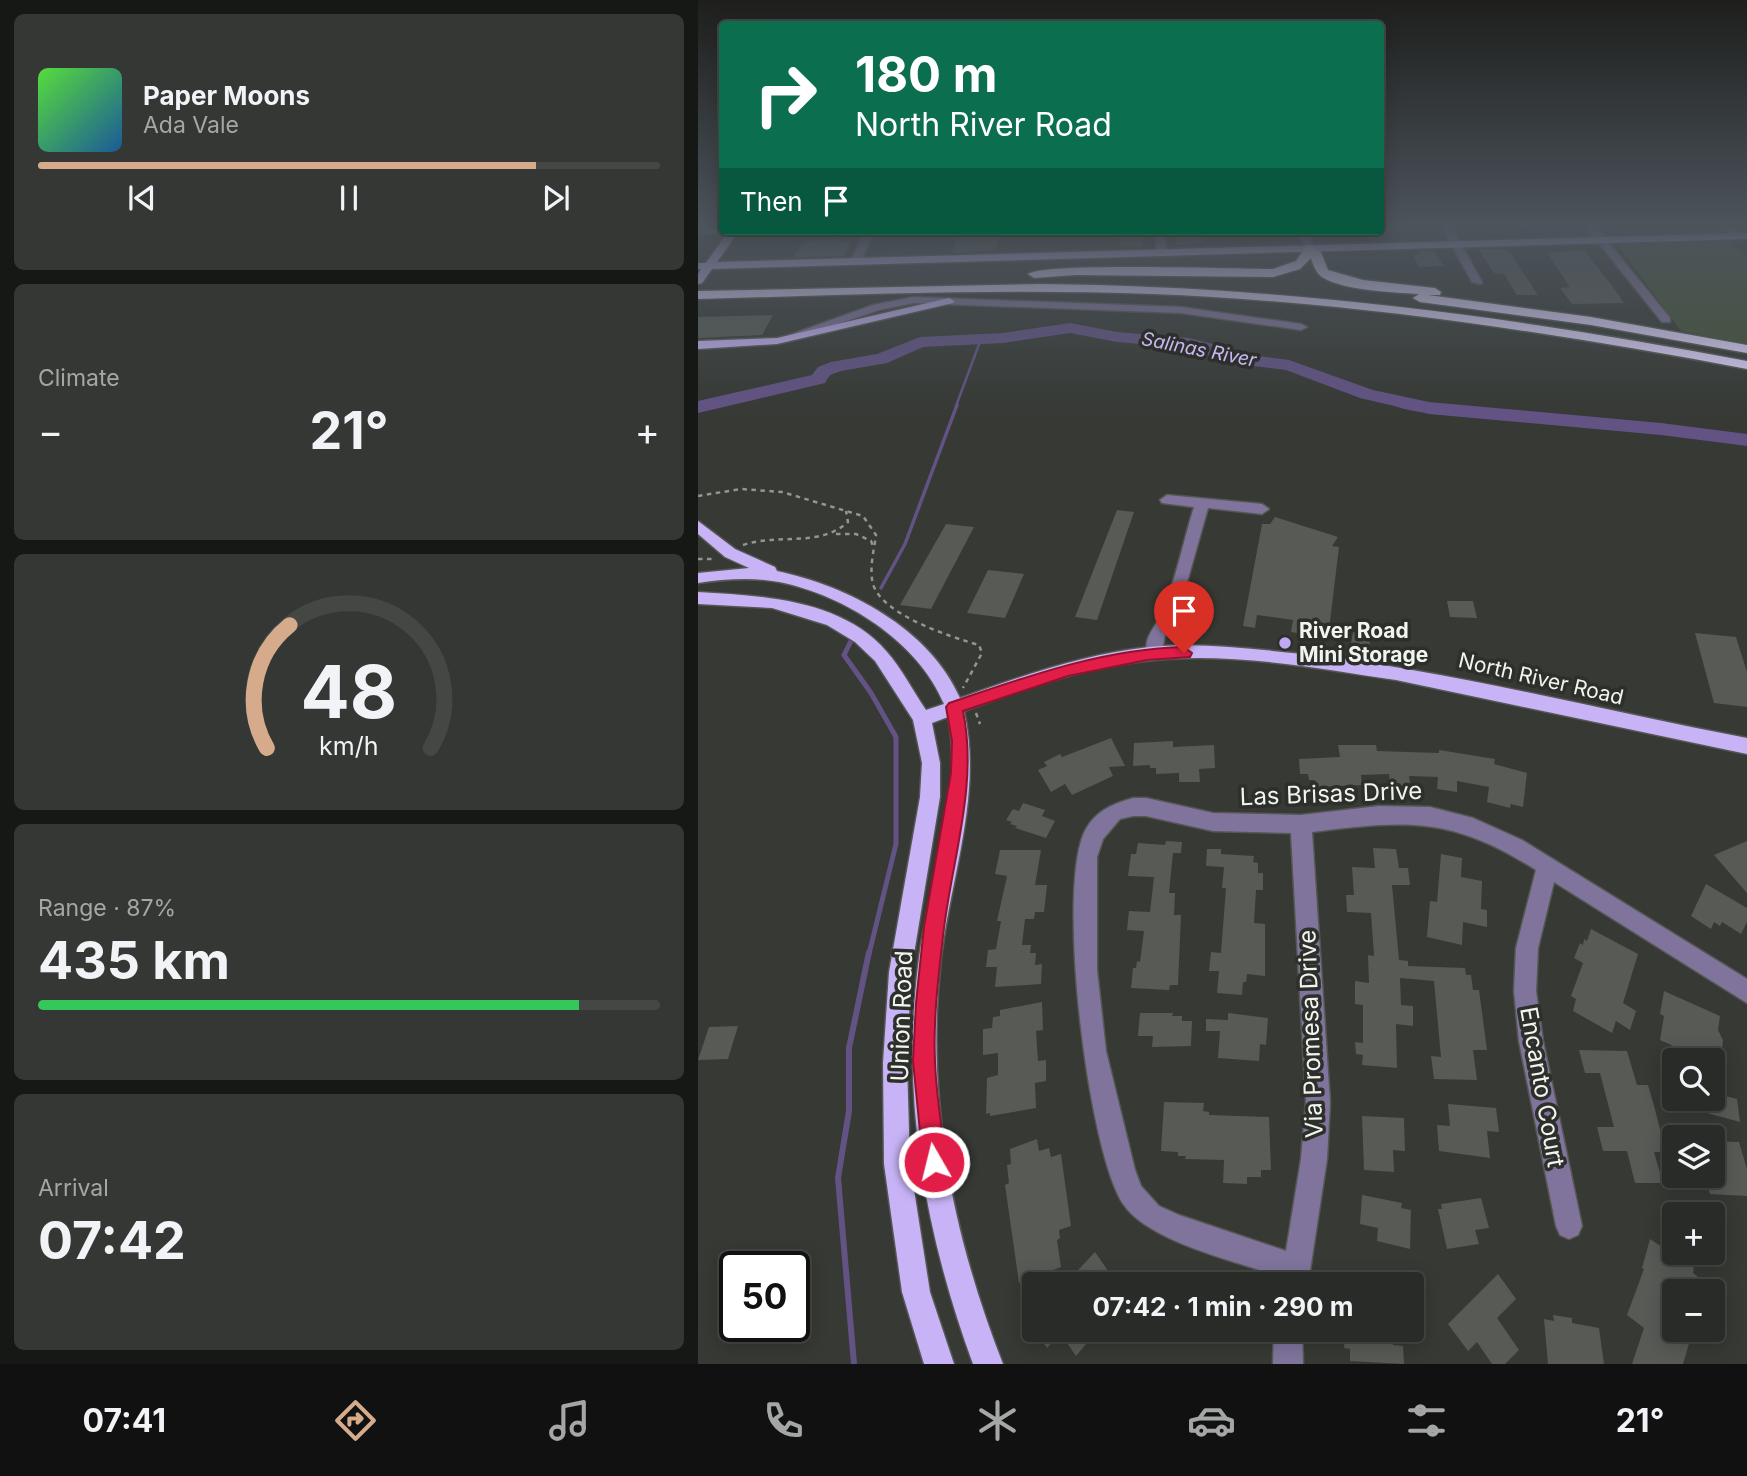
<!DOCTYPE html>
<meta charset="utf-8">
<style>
body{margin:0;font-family:Inter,sans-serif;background:#343733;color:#f1f3f6;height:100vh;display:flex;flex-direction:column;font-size:26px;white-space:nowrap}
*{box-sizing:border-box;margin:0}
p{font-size:23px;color:#a5a7a7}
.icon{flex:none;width:38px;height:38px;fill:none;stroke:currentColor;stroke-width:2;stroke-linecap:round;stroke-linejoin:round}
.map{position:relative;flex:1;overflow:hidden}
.sheet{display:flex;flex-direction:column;gap:14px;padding:14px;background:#161815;width:698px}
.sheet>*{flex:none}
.top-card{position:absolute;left:21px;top:21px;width:665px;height:214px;border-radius:7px;box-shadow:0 4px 18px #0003,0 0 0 2px #444744;background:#0b6e4f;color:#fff;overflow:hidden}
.buttons{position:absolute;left:964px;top:1048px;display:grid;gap:14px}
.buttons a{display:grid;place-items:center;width:63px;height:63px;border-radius:7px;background:#282b27;box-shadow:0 4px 18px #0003,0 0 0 2px #444744;font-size:35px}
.speed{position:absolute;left:21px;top:1251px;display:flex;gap:14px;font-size:35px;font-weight:700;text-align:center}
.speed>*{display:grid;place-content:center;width:91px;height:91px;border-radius:50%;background:#282b27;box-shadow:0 4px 18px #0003,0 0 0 2px #444744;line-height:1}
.speed .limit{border:4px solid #111;border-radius:10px;background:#fff;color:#111}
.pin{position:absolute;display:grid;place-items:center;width:60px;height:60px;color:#fff;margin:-72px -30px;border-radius:50% 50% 50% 0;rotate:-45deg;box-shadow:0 0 7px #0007}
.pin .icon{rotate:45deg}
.me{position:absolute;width:77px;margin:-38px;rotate:352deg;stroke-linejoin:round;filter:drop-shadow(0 0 5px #0008)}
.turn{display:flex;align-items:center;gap:24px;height:147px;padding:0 21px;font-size:32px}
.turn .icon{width:91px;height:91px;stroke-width:2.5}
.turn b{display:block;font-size:49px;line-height:60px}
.then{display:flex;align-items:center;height:66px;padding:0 21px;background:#0003;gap:14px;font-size:26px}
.big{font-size:52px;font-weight:700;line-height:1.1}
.sheet .card{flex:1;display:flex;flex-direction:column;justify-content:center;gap:10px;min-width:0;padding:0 24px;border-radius:10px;background:#343733}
.sheet .dial{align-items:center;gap:0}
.dial svg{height:182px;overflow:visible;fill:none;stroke:#444744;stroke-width:7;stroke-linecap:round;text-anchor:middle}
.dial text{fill:#f1f3f6;stroke:none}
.song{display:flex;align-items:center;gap:21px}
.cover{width:84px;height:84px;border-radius:10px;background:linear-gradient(135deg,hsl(110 70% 55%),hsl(210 70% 35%))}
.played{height:7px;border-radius:4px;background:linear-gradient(90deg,#d6ab8b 80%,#444744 80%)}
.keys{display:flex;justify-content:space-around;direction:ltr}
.heat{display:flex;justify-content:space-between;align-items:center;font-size:38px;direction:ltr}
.charge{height:10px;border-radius:5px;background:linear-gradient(90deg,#34c759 87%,#444744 0)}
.trip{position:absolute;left:324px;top:1272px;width:402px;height:70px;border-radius:7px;background:#282b27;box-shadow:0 4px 18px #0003,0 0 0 2px #444744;font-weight:700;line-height:70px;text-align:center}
.tab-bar{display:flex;height:112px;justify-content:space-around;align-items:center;background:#101110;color:#a5a7a7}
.tab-bar .icon{width:49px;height:49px}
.tab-bar .active{color:#d6ab8b}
.tab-bar b{font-size:32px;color:#f1f3f6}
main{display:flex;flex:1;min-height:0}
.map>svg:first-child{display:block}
</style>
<main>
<section class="sheet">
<div class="card">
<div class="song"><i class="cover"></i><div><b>Paper Moons</b><p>Ada Vale</p></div></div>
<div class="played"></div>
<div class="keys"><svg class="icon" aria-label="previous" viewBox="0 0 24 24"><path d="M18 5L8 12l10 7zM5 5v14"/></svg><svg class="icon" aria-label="pause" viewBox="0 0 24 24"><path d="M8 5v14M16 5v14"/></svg><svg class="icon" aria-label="next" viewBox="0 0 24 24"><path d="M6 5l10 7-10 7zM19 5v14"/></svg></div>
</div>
<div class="card"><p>Climate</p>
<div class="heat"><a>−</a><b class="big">21°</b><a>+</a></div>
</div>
<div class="card dial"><svg viewBox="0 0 100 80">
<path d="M14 69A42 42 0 1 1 86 69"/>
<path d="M14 69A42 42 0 0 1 24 15" stroke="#d6ab8b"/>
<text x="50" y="56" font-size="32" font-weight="700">48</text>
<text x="50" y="72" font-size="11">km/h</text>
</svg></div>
<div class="card"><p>Range · 87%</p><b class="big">435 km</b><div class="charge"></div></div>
<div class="card"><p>Arrival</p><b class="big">07:42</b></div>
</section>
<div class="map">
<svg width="1049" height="1364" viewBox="0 0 1049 1364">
<rect width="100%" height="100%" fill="#363934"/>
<path fill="#435334" d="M1032,242L1049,258V344L983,331L919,244Z"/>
<path fill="#635385" d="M669,394C688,394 720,396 734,412C712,414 688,403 669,394Z"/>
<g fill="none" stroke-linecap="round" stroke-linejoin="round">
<path stroke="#635385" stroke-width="2.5" d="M258,406L283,339"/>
<path stroke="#635385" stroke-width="3.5" d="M183,588L207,544L259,405"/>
<path stroke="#635385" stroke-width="5" d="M153,641L146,655L173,693L198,737V844L171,954"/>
<path stroke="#635385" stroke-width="6" d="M156,1364L140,1178L151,1111V1048L171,952"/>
<path fill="#635385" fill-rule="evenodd" d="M372,323L419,332L491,338L515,344L529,352L591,360L675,390L731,402L963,423L1049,434V446L963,435L731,414L662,398L588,370L524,362L490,348L419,342L372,333L305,343L225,347L189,363L143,371L132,375L127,383L0,413V401L114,375L120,367L133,362L179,354L222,337L305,333Z"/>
</g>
<g fill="#575a55">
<path d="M422,231H444L445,246L421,247Z"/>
<path d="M478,231H502L506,243L479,245Z"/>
<path d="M302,236L297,250L254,253L259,237Z"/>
<path d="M145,239L143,242L153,241L146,256L96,257L105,241Z"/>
<path d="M780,249H805L812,252L840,295H819L806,274L796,273Z"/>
<path d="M886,250L912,283L926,303L874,304L862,288L872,287L849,253Z"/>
<path d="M722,251H737L746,266L721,267L715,255L723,254Z"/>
<path d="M75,315L64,335L0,338V317Z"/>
<path d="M419,510L436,512L399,620L377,617Z"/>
<path d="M577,517L640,537L634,546L641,547L630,638L593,632L595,620L559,615L557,628L545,626L564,524H572Z"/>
<path d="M248,524L276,527L233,609L202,605Z"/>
<path d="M290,570L326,574L307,618L269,613Z"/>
<path d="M749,601H775L779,618L752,617Z"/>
<path d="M655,632L673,635L671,647L653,644Z"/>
<path d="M997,633L1038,637L1049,672V707L1016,703Z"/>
<path d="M413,738L427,766L411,767L415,776L374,795L367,784L353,792L340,770L349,766L346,762L362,754L364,757Z"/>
<path d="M475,741V747L516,745L517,768L501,769L502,782H481V773L458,774V768H452V765L435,766L436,743Z"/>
<path d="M640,745H678L679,751L741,753V750L797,759L796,764L829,773L825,807L813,804L812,808L789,802L791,787L759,781V792L739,789L740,777L711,776L713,789L692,788L691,774L663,775L664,785L618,787L617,780H611L610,774H602L601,759L642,757Z"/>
<path d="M325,803L347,810L344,816L357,821L348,838L317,828L319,826L312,824L314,822L308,820L315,809L321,811Z"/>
<path d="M468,841L484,842L483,853H475L471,893H477L476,915H483L480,985H472L471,990L433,988L435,968H438L439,961L442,962L446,931L429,930L431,911L452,912L456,877L430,876L433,854H438L440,843L467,845Z"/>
<path d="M1049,841V893L1016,855Z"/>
<path d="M675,848L698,849L701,868H710L712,885H694L701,960L710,961V966L767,968L768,975H773L775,990H781L789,1050H775L779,1080L736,1079L733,1056L743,1057L736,981L702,978L703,1005L715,1006V1026L698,1024L699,1068L664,1065L665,1055L658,1054L657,1042L665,1043V1005L657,1004V981L671,983L670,955L676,956L673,913L649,912L648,895H656L654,867L677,868Z"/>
<path d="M509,849H523V854L556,856L555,862L560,863V873H565V890H558L556,923L567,924V976L549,974L548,982H545L544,995L519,993L521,971H511L513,952L523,953L528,888H524L526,867L508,866Z"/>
<path d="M302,850H343L337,885H349L346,912H337L336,919H327L324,945H333L332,953H338L337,965L344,964L343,984L297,987L299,967H288L290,950L298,949L303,921H299L309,876L297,874Z"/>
<path d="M743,854L764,858L763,877L784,881L783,909L789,910V927L765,922L764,945L729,937L732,901L739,902Z"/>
<path d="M1008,884L1049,908V922L1043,934L1024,922L1022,926L1016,922L1013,929L993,916Z"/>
<path d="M893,929L940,954L925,1003L938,1011L932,1030L918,1021L914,1033L875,1011L878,999L873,996L885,963L876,958L882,943L885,945L886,939L889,941Z"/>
<path d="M966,991L1022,1016L1020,1030L1025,1040L1023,1060H984V1050L962,1040L966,1016L962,1014Z"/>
<path d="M344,1002L345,1030L338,1031L340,1061L348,1060V1081L337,1083L338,1108L292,1116V1113L288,1114L289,1078L300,1075V1053L285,1055V1029L294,1028L295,1017L302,1016V1010Z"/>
<path d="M442,1013H475L474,1016H484V1021H494L493,1046L454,1047L455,1036H440Z"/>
<path d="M530,1013L570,1018L568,1045L562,1044L561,1061L520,1058L522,1031H508V1019L530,1020Z"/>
<path d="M40,1026L30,1059L0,1060L11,1027Z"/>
<path d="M881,1050L929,1051L939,1085H950L956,1106L968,1152H956L965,1183H937L929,1151H905L899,1127H916L902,1073H887Z"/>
<path d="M1015,1093L1039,1099L1042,1122L972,1103V1099H1015Z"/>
<path d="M466,1102L506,1103L505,1111L511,1112V1115L571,1117L573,1170H563V1177H549V1184L525,1183L526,1160L487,1159L488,1156H480V1152L463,1151Z"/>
<path d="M750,1104L798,1108L801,1132L789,1131L792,1158L741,1151L739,1125L752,1126Z"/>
<path d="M664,1116L706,1118L707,1151L695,1150L696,1172L666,1170Z"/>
<path d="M339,1139L341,1151L351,1148L353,1157L363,1154L373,1226L361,1230L362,1238L359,1240L363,1267L321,1283L307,1185L311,1183L309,1165L313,1164L312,1149Z"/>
<path d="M1015,1141L1041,1142L1049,1169V1196L1012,1194L1007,1176H1015Z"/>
<path d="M664,1195L704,1203L703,1208L713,1210L712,1249L679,1241L680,1228L662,1224Z"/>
<path d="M783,1198L791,1228L777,1230L781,1244L749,1249L740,1209H744L743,1204Z"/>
<path d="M952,1239L996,1268L995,1273L1004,1280L1002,1292H976V1330H995L985,1364H934L946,1328L929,1315L946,1269L944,1268Z"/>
<path d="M397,1252L415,1278L409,1284H367Z"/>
<path d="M800,1274L818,1299L799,1318L821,1350L807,1364H794L779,1342L770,1351L750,1324Z"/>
<path d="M855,1315L874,1318V1323L901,1328L906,1364H850L846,1319L856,1321Z"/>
<path d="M337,1330H400L378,1356L362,1333L349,1348Z"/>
<path d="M647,1330H694L695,1345L705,1346L706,1364L652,1361V1349L646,1348Z"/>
</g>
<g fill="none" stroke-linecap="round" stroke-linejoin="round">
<defs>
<g id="minor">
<path d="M743,226H753L784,282L783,284L774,282Z"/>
<path d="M887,226H897L972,318V322H964Z"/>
<path d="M1023,226H1034L1044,236L1036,238Z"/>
<path d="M457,231H467L468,255L459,253Z"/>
<path d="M601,231H611L616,251H608Z"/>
<path d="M165,236L173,238L162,263H154L153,261Z"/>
<path d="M216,297L483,307L603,324L609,327L603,330L483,313L216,303L181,310L96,339L86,337L175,305Z"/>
<path d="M469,495L564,504L571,509L564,514L510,508L479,618L467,634L463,658H451C442,639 458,628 464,613C478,580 485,542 496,507L464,503L462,500Z"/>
<path d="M435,798H448L515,813L603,815L681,806L732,807L775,818L824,840L1049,979V1003L856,882L840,948L838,991L845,1041L884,1226L880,1235L871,1239L862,1235L858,1226L821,1041L816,991L818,948L838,870C753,816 709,820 614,832L632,1102L629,1159L610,1284H582L583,1277C541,1262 451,1242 426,1205C390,1154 357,883 388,829C399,810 415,804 435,798ZM435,816H448L515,831L593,833L608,1102L603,1159L588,1251L481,1215L461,1206L443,1186L437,1170L408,1051L399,970V857L405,839L422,819Z"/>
<path d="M576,1330H604L605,1364H575Z"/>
</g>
<g id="major">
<path d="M31,231H41L19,262L1049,233V239L14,269L4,283L0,284V274L3,269H0V263H8Z"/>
<path d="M251,298L256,301L255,303L79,344L0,349V341L79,338Z"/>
<path d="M0,521L37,549L77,567L79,571C150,586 231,628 262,698C323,676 386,654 451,647C502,642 554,649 605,654C755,671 901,710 1049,738V754L698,680C617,668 529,651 447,661C384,668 325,689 266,711C285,792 253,877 243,958C227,1098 254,1234 305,1364H275C227,1233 202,1097 221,958C231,882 266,793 250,717L234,723L242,763V797L213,972L209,1063L212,1164L232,1292L256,1364H226L204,1292L186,1164L185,1063L191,972L222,797L224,763L215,720L177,661L157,642L129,625L74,608L0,604V592C64,596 144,599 189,652C204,669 215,691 228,710L246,704C220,641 146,595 81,582C54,577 27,579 0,583V573L51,568L27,557L0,534Z"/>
</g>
<g id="highway">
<path d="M612,245L623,252L630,270L665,280L737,288L743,292L742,295H730L893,317L1049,345V353L893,325L722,302L715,298L721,294C695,292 646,291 624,277C618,273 615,265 613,258L602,269L575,277L378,275L336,278L330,274C345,262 541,269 575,269L598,261L608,246Z"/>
<path d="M342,284C580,286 815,316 1049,361V369C853,332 655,302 455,294C304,288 152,295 0,299V291Z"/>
</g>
</defs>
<use href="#minor" stroke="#545752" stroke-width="3"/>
<use href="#major" stroke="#545752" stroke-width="3"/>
<use href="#highway" stroke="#545752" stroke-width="3"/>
<g stroke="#929590" stroke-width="2.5" stroke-dasharray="4.5 4.5" stroke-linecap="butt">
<path d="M0,496L43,489L84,492L165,516L178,535C176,550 171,569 175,584C184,615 253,637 281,645L284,653L265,688"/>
<path d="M138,534H158L173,541L175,546"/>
<path d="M45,545C80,533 121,548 150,522L148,511"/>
<path d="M0,559H18"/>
<path d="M278,713L282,724"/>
</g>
<use href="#minor" fill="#80749d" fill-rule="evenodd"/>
<use href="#major" fill="#c7b3f6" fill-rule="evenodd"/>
<use href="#highway" fill="#ded3fc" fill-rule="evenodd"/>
<defs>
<path id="rail" d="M0,232L87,231"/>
</defs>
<use href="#rail" stroke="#9fa29d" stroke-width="4.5"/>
<use href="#rail" stroke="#2c2f2a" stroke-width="2.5" stroke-dasharray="9" stroke-linecap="butt"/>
</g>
<linearGradient id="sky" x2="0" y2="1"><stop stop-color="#1e1f1d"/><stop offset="0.54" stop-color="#4c545c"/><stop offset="1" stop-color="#4c545c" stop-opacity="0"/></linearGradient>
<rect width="1049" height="417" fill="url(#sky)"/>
<path fill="#e11d48" stroke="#92132f" stroke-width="2" d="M486,647L494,653L492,657L449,660L370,676L265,711C280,783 255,856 246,928C241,971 235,1017 237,1061C238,1094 244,1129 248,1162L245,1170L236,1174L228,1170L225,1162L215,1061L218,1003L226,927L253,773L254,741L248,707L251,703C328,677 404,649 486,647Z"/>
<circle fill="#c0a8f4" stroke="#2c2f2a" stroke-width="2.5" cx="587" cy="643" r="7"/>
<g text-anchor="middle" stroke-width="7" stroke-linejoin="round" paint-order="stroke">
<g font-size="19" font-style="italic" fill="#c8b6f4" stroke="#2c2f2a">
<text transform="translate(501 349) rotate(11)" y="7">Salinas River</text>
</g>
<g font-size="21" font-weight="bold" fill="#f2f4f0" stroke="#2c2f2a" text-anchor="start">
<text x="601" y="638">River Road<tspan x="601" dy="24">Mini Storage</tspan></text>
</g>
<g font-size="21" fill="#f2f4f0" stroke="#2c2f2a">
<text transform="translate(843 679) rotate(13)" y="7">North River Road</text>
</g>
<g font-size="24" fill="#f2f4f0" stroke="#2c2f2a">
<text transform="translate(633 794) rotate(-2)" y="8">Las Brisas Drive</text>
<text transform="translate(204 1016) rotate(-88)" y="8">Union Road</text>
<text transform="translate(613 1034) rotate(-92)" y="8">Via Promesa Drive</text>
<text transform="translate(844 1087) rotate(80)" y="8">Encanto Court</text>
</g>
</g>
</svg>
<div class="buttons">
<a><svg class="icon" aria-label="search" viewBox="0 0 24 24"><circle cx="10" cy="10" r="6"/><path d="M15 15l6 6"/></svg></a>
<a><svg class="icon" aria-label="layers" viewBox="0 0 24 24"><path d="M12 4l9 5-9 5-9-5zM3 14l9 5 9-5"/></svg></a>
<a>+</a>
<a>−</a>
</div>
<div class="speed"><div class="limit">50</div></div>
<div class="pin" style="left:486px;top:653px;background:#d93025"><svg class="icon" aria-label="arrive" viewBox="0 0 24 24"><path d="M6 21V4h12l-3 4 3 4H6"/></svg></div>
<svg class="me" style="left:236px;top:1162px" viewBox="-20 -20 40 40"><circle r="17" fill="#e11d48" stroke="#fff" stroke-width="3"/><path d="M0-11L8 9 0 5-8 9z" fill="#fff"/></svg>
<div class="trip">07:42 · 1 min · 290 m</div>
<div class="top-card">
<div class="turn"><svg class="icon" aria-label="right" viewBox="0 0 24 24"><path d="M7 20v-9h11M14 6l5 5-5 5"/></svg><div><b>180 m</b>North River Road</div></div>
<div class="then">Then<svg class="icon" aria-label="arrive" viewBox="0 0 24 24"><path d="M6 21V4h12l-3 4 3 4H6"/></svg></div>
</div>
</div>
</main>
<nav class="tab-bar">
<b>07:41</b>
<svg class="icon active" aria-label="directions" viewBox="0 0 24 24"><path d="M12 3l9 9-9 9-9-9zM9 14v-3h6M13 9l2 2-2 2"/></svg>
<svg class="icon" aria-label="music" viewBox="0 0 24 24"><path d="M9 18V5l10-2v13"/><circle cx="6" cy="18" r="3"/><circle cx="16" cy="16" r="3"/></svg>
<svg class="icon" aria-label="phone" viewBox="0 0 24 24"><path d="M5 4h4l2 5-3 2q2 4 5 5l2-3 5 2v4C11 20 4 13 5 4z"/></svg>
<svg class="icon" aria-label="climate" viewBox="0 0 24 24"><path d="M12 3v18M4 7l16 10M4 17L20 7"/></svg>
<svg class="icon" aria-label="car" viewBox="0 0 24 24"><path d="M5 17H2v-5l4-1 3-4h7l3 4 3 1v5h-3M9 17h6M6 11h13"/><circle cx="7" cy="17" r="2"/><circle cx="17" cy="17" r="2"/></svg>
<svg class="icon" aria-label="filters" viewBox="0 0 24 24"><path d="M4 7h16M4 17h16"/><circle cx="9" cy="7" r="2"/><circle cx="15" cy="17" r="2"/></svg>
<b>21°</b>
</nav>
